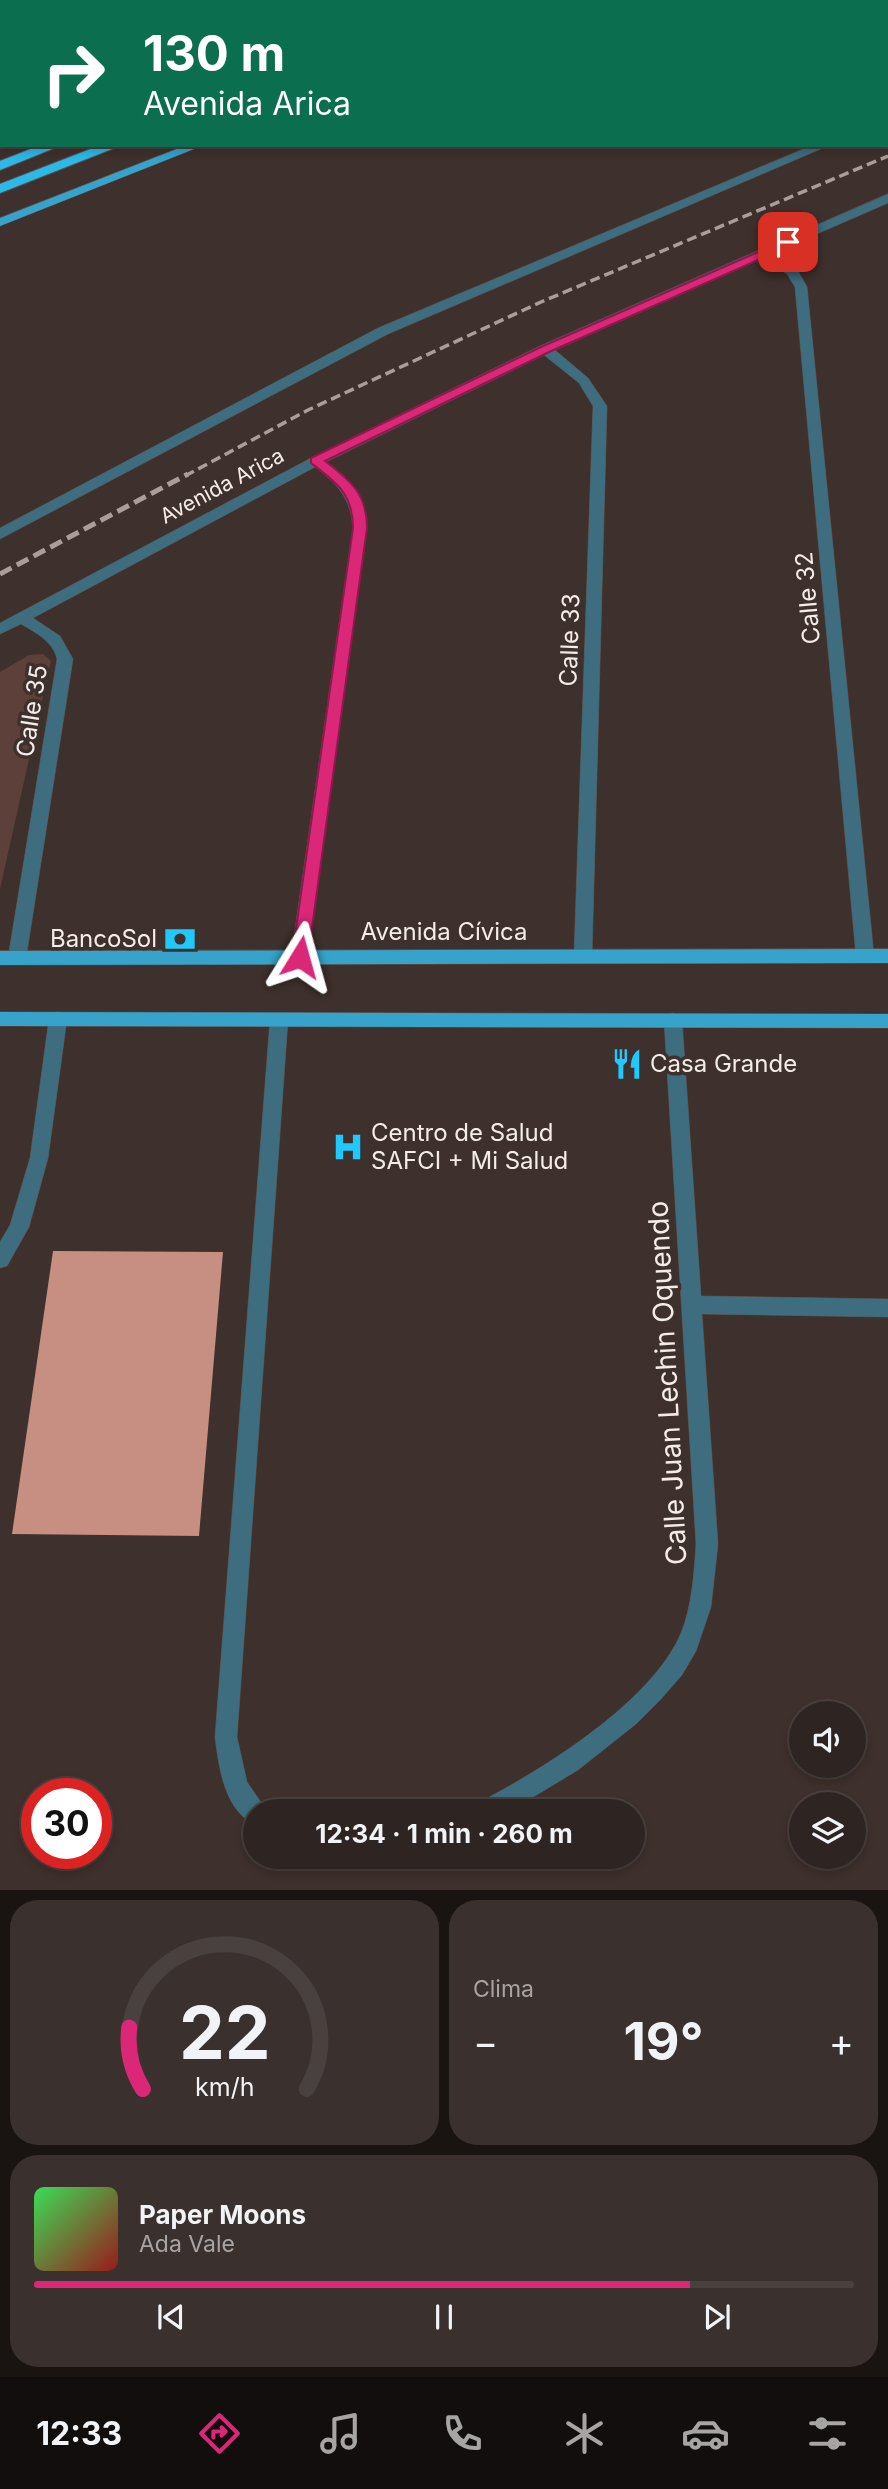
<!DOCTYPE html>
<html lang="es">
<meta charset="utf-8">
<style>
body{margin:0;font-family:Inter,sans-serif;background:#3a302e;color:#f1f3f6;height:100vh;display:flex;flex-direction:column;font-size:26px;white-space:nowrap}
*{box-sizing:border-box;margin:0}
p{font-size:23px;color:#a7a4a5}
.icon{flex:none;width:38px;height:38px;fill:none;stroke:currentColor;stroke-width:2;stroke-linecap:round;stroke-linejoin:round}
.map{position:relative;height:1890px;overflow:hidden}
.drawer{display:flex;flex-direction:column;gap:10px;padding:10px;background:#191412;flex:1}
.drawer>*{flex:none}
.hud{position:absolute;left:0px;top:0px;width:889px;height:147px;box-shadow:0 4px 10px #0003,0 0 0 2px #49413f;background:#0b6e4f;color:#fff;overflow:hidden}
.tools{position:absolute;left:789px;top:1701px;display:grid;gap:14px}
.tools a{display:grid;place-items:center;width:77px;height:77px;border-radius:50%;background:#2e2421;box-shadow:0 4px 10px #0003,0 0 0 2px #49413f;font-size:35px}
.speed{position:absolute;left:21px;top:1778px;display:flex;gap:14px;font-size:35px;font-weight:700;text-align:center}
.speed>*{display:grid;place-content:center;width:91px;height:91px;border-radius:50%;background:#2e2421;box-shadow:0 4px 10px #0003,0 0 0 2px #49413f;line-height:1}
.speed .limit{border:10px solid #d22;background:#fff;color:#111}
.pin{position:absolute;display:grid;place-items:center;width:60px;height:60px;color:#fff;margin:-30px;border-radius:14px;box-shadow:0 4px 10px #0006}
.me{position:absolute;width:77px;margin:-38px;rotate:8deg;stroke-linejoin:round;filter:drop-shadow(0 0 5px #0008)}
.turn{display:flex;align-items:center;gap:24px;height:147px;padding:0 28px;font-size:32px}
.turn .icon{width:91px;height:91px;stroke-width:2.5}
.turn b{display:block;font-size:49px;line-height:60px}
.big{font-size:52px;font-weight:700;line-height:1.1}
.drawer .tile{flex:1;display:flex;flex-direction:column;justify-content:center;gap:10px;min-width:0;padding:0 24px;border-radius:28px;background:#3a302e}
.drawer .dial{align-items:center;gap:0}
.dial svg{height:182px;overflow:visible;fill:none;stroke:#49413f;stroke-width:7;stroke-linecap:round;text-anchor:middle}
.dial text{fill:#f1f3f6;stroke:none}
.song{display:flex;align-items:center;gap:21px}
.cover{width:84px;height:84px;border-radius:10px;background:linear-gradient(135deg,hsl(130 70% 55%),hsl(0 70% 35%))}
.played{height:7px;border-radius:4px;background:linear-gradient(90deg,#db2777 80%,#49413f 80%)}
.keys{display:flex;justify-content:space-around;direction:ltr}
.heat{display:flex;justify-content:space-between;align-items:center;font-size:38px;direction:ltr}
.drawer .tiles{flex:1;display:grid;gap:10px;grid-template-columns:1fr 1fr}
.tile:last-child{grid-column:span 2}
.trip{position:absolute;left:243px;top:1799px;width:402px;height:70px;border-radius:35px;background:#2e2421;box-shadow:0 4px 10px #0003,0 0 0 2px #49413f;font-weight:700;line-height:70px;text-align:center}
.tabs{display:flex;height:112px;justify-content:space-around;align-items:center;background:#120e0d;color:#a7a4a5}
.tabs .icon{width:49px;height:49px}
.tabs .active{color:#db2777}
.tabs b{font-size:32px;color:#f1f3f6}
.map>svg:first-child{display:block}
</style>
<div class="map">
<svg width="888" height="1891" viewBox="0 0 888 1891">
<rect width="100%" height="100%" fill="#3e302c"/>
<path fill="#5d4039" d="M43,654L51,661L0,889V672L29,655Z"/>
<path fill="#c68f81" d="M53,1251L223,1252L199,1536L12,1534Z"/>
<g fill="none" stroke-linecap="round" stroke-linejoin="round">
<defs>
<g id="street">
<path d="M233,0H247L232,2Z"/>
<path d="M639,0H651L652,2H640Z"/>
<path d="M888,114V122H887V115Z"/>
<rect x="887" y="129" width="1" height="8"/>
<path d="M813,145H830L388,334L0,539V528L378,328Z"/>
<path d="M888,194V203L773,253L797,269L807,287L874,956L871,961H859L856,956L795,287L787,274L763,258L555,350L588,378L607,406L592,955L589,960H577L574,955L593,406L579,383L544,355L326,462C351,479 365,497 367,528L306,962H294L291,957L353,528C351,499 338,484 315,467L33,618L60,636L73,659L26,958L23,963H11L8,958L57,659C53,641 36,633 21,624L0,634V623L311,458L540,346Z"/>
<path d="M58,1012L64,1014L67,1019L48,1158L29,1227L7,1266L0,1268V1242L10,1225L30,1158L49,1019L52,1014Z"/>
<path d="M279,1013L285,1015L288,1020L237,1737L247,1782L267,1811H256V1825C224,1811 219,1767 215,1737L270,1020L273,1015Z"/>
<path d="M673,1013L679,1015L682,1020L701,1296L888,1299V1317L702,1314L718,1544L711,1607L696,1651L682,1675L661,1699L636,1724L578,1770L510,1811H474L478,1803C542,1770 652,1702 681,1633C692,1606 694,1574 696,1544L664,1020L667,1015Z"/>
</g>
<g id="primary">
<path d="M352,0H366L351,2Z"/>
<path d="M566,0H579L565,2Z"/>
<rect x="0" y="107" width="2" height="8"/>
<path d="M2,128V136L0,137V129Z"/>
<path d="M187,145H204L0,226V218Z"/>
<path d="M888,949V963L0,965V951Z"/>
<path d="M0,1012L888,1014V1028L0,1026Z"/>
</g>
<g id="highway">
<path d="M382,0H406L381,2Z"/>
<path d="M433,0H449L432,2Z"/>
<path d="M488,0H505L487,2Z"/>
<path d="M41,145H62L0,170V161Z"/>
<path d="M101,145H122L0,193V184Z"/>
</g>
</defs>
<use href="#street" stroke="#5b4e4a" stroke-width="1"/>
<use href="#primary" stroke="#5b4e4a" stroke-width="1"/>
<use href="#highway" stroke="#5b4e4a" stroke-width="2"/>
<use href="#street" fill="#3e6d7f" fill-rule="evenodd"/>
<use href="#primary" fill="#37a3ca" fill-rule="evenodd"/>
<use href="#highway" fill="#2bb9e7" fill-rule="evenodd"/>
<path stroke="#a99e9b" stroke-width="3.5" stroke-dasharray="10 5" stroke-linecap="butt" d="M185,476L308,410L541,302L888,156"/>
<path stroke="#a99e9b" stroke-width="5" stroke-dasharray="13 6" stroke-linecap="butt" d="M0,574L188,474"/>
</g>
<path fill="#db2777" stroke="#8e194d" stroke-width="2" d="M788,239L794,242L792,245L549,352L325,461C351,481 367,494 367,528L308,957L300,963L294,962L292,957L353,528C353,494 337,483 311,463V458L541,347Z"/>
<defs>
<symbol id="bank-bare" viewBox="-9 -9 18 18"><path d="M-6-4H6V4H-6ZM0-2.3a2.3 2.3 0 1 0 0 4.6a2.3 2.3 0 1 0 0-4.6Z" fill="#20c9fd" stroke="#3e302c" stroke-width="2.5" paint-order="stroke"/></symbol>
<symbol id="restaurant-bare" viewBox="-9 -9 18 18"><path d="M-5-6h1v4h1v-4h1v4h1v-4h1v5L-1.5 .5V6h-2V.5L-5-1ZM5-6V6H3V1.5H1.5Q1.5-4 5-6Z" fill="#20c9fd" stroke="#3e302c" stroke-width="2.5" paint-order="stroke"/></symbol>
<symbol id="hospital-bare" viewBox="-9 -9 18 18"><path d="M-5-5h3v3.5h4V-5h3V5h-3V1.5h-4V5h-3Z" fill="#20c9fd" stroke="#3e302c" stroke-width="2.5" paint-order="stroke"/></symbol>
</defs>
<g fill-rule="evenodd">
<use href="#bank-bare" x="158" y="917" width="44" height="44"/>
<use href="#restaurant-bare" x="605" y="1042" width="44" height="44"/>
<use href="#hospital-bare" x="326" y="1125" width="44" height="44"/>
</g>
<g text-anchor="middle" stroke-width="7" stroke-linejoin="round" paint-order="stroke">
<g font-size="21" fill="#f5ecea" stroke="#3e302c">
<text transform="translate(222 486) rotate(-28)" y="7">Avenida Arica</text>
</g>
<g font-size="24" fill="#f5ecea" stroke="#3e302c">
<text transform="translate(808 598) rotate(-95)" y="8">Calle 32</text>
<text transform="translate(570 640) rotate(-88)" y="8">Calle 33</text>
<text transform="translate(32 711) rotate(-81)" y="8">Calle 35</text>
<text x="444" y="940">Avenida Cívica</text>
</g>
<g font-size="24" fill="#f5ecea" stroke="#3e302c" text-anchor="start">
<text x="157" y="947" text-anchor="end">BancoSol</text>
<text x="650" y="1072">Casa Grande</text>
<text x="371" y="1141">Centro de Salud<tspan x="371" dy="28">SAFCI + Mi Salud</tspan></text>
</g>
<g font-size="28" fill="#f5ecea" stroke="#3e302c">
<text transform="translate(667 1383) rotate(-93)" y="10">Calle Juan Lechin Oquendo</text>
</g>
</g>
</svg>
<div class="tools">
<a><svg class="icon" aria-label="sound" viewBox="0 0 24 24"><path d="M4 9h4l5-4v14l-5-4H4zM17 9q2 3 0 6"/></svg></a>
<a><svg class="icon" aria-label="layers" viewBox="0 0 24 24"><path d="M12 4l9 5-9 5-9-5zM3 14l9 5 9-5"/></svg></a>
</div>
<div class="speed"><div class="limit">30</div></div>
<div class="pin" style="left:788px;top:242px;background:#d93025"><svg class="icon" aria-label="arrive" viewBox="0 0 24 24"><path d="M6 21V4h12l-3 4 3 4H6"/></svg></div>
<svg class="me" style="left:300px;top:957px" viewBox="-20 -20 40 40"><path d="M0-17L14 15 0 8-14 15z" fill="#db2777" stroke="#fff" stroke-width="4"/></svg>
<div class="trip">12:34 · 1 min · 260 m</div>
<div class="hud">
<div class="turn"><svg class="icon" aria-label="right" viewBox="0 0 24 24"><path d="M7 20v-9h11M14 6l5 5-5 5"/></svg><div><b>130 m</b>Avenida Arica</div></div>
</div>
</div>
<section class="drawer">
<div class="tiles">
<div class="tile dial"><svg viewBox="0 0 100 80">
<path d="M14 69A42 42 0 1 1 86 69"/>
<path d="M14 69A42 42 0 0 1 8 42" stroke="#db2777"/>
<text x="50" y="56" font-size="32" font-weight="700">22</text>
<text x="50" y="72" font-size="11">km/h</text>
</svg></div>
<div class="tile"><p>Clima</p>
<div class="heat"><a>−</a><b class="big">19°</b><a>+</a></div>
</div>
<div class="tile">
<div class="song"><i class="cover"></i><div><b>Paper Moons</b><p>Ada Vale</p></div></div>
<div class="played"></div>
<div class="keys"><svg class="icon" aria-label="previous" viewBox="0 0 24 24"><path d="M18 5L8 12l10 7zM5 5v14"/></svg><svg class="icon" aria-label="pause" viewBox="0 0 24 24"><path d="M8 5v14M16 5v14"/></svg><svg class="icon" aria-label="next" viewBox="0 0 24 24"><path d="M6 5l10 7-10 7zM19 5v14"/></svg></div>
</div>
</div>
</section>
<nav class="tabs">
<b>12:33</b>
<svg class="icon active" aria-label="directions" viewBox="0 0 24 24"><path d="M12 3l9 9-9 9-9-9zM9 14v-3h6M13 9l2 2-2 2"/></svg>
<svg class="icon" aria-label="music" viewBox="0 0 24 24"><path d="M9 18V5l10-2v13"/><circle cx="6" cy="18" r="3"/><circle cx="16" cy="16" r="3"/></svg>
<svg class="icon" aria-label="phone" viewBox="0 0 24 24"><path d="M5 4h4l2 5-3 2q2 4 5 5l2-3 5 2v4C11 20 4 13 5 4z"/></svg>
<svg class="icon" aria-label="climate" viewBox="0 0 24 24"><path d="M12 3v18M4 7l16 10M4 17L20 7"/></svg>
<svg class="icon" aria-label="car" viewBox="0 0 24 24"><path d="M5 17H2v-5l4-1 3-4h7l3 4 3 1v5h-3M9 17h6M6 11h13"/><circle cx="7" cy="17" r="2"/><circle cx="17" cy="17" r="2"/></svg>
<svg class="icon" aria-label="filters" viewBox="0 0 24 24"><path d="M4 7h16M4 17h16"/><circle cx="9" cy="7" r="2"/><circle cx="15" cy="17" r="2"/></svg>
</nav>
